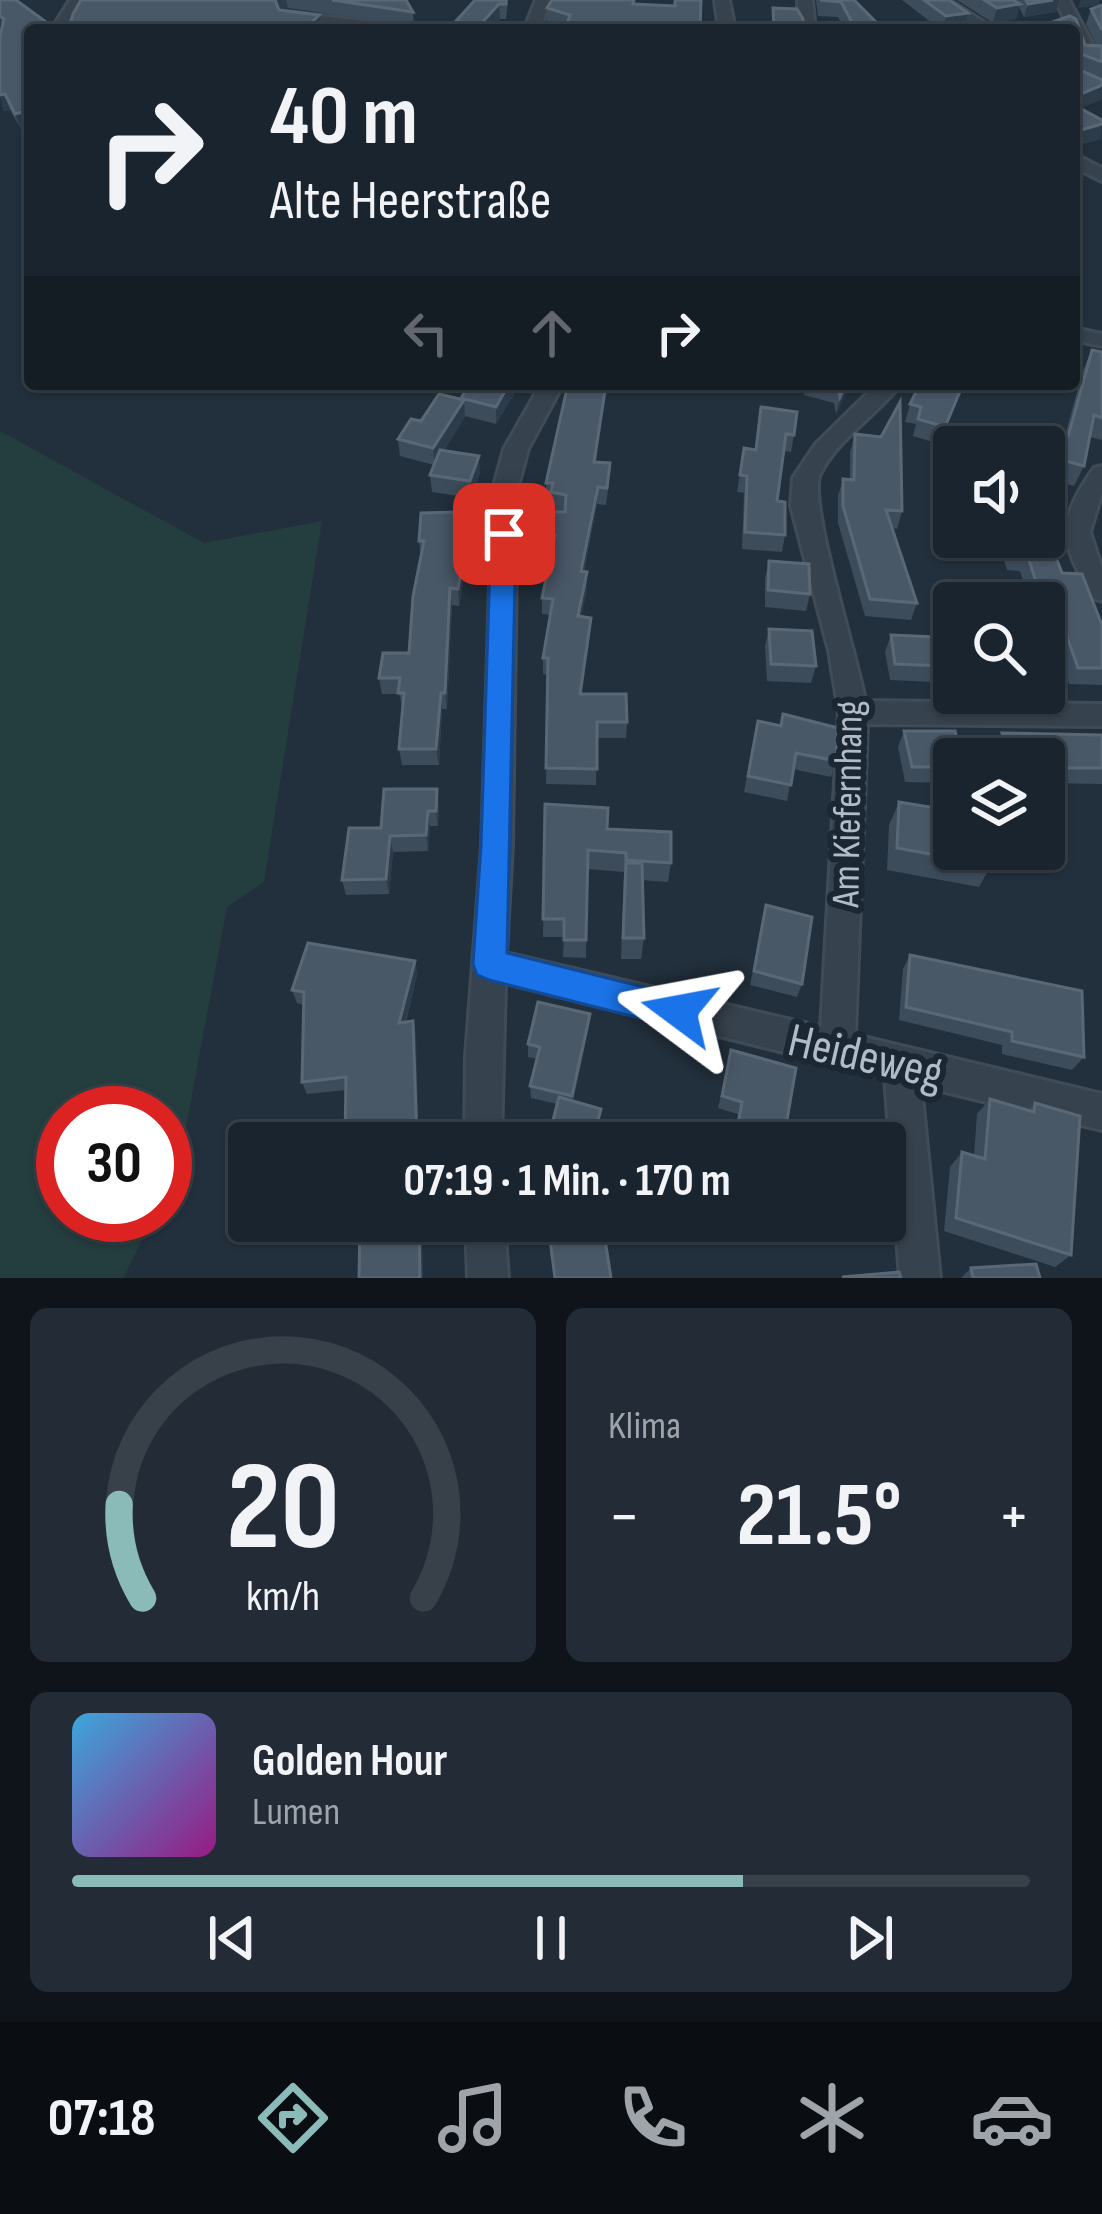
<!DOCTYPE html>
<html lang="de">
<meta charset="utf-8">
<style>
body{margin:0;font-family:"Sofia Sans Condensed",sans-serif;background:#232c36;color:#f1f3f6;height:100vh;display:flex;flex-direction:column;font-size:45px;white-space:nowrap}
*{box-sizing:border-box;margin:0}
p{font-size:39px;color:#9fa4aa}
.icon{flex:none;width:66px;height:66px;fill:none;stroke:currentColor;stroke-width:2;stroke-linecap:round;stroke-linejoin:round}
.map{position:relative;height:1278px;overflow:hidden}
.side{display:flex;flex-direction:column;gap:30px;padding:30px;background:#0e1419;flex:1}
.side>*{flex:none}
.hud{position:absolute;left:24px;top:24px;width:1056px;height:366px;border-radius:12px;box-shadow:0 3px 9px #0004,0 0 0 3px #38414a;background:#1a242e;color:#f1f3f6;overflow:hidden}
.buttons{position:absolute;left:933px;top:426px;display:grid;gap:24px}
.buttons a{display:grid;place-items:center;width:132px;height:132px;border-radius:12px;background:#1a242e;box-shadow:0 3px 9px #0004,0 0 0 3px #38414a;font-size:60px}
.speed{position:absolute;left:36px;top:1086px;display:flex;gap:24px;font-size:60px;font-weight:700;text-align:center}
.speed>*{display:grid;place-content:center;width:156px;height:156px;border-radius:50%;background:#1a242e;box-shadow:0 3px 9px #0004,0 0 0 3px #38414a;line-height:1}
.speed .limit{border:18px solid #d22;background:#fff;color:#111}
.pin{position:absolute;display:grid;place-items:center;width:102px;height:102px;color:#fff;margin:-51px;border-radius:24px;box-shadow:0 6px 18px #0006}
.me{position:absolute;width:132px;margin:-66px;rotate:283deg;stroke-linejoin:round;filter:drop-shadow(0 0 9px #0008)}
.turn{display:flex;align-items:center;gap:42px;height:252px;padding:0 48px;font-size:54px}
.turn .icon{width:156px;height:156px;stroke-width:2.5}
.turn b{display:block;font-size:84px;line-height:102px}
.lanes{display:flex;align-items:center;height:114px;padding:0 48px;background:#0003;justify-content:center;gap:60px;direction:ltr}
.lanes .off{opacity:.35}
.big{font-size:90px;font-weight:700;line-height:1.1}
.side .card{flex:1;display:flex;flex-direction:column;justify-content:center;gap:18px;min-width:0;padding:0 42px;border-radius:18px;background:#232c36}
.side .dial{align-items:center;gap:0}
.dial svg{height:312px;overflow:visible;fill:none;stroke:#38414a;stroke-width:7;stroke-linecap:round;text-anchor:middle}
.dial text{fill:#f1f3f6;stroke:none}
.song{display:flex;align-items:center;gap:36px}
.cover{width:144px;height:144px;border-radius:18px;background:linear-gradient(135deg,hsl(200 70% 55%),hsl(310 70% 35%))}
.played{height:12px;border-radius:6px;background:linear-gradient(90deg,#8bbbb9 70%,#38414a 70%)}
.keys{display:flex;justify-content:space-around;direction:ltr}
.heat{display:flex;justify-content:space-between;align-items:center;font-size:66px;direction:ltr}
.side .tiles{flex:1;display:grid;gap:30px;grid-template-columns:1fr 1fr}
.card:last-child{grid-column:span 2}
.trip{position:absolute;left:228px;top:1122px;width:678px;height:120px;border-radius:12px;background:#1a242e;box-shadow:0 3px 9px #0004,0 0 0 3px #38414a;font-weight:700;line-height:120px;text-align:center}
.dock{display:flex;height:192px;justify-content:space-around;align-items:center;background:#0a0e12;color:#9fa4aa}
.dock .icon{width:84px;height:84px}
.dock .on{color:#8bbbb9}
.dock b{font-size:54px;color:#f1f3f6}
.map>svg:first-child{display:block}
</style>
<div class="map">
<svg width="1102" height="1278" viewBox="0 0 1102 1278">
<rect width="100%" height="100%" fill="#22303d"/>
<path fill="#243d3e" d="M0,431L204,543L322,521L264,882L227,907L178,1170L165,1195V1113H63V1215H155L123,1278H0Z"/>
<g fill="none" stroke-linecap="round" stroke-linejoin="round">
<defs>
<g id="street">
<path d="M70,0H84L67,30H51Z"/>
<path d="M536,0H550L540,30H524Z"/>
<path d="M715,0H729L735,30H719Z"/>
<path d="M798,0H812L815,30H799Z"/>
<path d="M931,0H949L996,30H977Z"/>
<path d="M1055,0H1069L1094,47L1092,50H1080L1074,30H1070Z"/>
<path d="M287,12L390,24L398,29L359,30L282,20L279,17Z"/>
<path d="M1074,154L1102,168V181L1074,167Z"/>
<path d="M1074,328L1102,334V346L1074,340Z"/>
<path d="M541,384H563L528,449L517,490L512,846L506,953L821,1027L839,712L829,651L791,506L793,478L815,445L877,384H901C877,415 838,438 820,474C807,500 858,659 865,701L1102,704V726L867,724L855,1035L1102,1094V1130L921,1086L940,1278H900L885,1077L505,983L501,1143H465L466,1056L482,846L493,490L504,449Z"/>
<path d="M1102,466V492L1090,532L1102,569V601L1093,598C1060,543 1056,522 1094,468Z"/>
<path d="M466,1221H504L508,1278H468Z"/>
</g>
</defs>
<use href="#street" stroke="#3f4b56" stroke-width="6"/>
<use href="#street" fill="#36424d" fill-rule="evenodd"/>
</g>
<g fill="#3d4c5b">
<path d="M0,0L57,30L21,129L10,110L3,111Z"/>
<path d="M81,0H406L413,12L414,26L288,8L282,10L321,30Z"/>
<path d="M475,0H508L506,19H500L490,30H446L457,28L456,21Z"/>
<path d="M552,0H635L634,4L674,6V0H701L700,30H565L547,23V8Z"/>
<path d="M816,0H854L884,30H845L838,17L818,16Z"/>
<path d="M902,0H949L964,27L941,30Z"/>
<path d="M957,0H1013L1017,2L1016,0H1059L1056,12L1024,17L1019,7L1016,19L993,23Z"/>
<path d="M1102,5V99L1080,108L1101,139L1074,146V30L1085,45L1097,46L1086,24L1091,9Z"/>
<path d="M1092,350L1102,352V440L1090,437L1084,466L1074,486L1044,478V447H1040L1047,432L1065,436L1083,370Z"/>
<path d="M520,384L496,424L465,416L444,451L480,473L471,498L432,492L430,475L434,465L400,456L398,439L421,421L461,400Z"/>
<path d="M568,384H607L596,462L609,481L606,505L597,504L584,571L587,589L581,617L591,618L582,694L627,722L626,738H597L596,785L546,784L548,675L543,674V658L550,615L542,614V598L552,552L541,551V533L565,512L551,510V500H546V483Z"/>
<path d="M806,384H850L836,414L834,403L804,395Z"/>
<path d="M964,386L939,444L913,436L916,424L905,422L910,404Z"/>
<path d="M761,407L794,435L791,452L784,451L777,501L785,535L782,552L742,549L744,493L737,492L744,448L755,450Z"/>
<path d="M855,434L902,511L897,529L892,528L917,603L911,620L865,616L838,523V496L843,479L850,480V452Z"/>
<path d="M460,530L458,560L463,561L464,578L459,606L452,605L447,709H442L439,765H402L399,749L403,709L399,694H382L379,678L409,653L421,557L419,541Z"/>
<path d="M997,537H1044L1062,573L1102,625V685L1069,684L1047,622H1044V603H1030L1020,571L1007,570Z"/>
<path d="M769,561L810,594L806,611L765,607V578Z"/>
<path d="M769,629L816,666L811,683L767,681L765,646Z"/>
<path d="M891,635L941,666L934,682L890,680L885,652Z"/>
<path d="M783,714L836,761L831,777L793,769L787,801L744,792L758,721L780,726Z"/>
<path d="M904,731L954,759V783L905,782L898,747Z"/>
<path d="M1002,733L1102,735V784L1044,783V759H997L994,749Z"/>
<path d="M899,802L991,865L979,887L887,870L889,825Z"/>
<path d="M439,804L438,826H430L428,851L393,852L389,894L346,895L342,880L381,828Z"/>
<path d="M545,804L607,829L671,863L668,882L642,880L644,938L641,959H621L624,872L587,869L586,958L563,957L564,937H543Z"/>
<path d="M766,905L802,984L797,997L750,985Z"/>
<path d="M910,955L1084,1057L1072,1070L1002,1054V1045L899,1020L903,969Z"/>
<path d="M415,961L417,975L406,1022L416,1034L346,1090L307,1094L302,1082L304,1005L297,1003L292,990Z"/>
<path d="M589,1027L573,1101L600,1121L594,1143H547L557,1104L531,1098L530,1086L537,1059L528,1057V1044Z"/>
<path d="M731,1050L784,1137L781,1143H760L734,1135L738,1114L718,1108Z"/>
<path d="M990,1099L1028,1110L1035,1103L1071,1255L1055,1267L944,1231L950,1167L962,1152L974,1156L977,1114Z"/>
<path d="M818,1122L884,1143H812V1134Z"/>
<path d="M971,1268L1040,1278H961Z"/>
</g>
<g fill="#2d3c4a">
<path d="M274,0H286L288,8L277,13Z"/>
<path d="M1053,0H1059L1056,12L1024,17L1028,4Z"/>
<path d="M1081,0H1100L1099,5L1078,8Z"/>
<path d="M499,4L500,19L490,30H480V25Z"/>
<path d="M1020,4L1016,19L993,23L997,8Z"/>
<path d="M968,13L964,27L943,30L946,16Z"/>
<path d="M319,15L321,30H304Z"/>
<path d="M1102,85V99L1074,111V97Z"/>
<path d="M5,94L10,110L3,111L0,95Z"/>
<path d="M30,110V127L21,129L15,114Z"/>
<path d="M1102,124L1101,139L1074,146V132Z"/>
<path d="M509,384H520L496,424V407Z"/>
<path d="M606,384L607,391L593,479L594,462Z"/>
<path d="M846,384H850L836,414L840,397Z"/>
<path d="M464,400L465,417L435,465L433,448Z"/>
<path d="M479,456L480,473L471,498L470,481Z"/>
<path d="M598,487L597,504L580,588L581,571Z"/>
<path d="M458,512L460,530L457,577L455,560Z"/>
<path d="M463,561L464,578L459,606L458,589Z"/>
<path d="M587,572V589L578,633V616Z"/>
<path d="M450,588L452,605L447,709L445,693Z"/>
<path d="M591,618L590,635L580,710V694Z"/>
<path d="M441,693L442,709L439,765L436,749Z"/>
<path d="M437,789L439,804L438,826L436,811Z"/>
<path d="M428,811L430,826L428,851L426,835Z"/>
<path d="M390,836L393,852L389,894L386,879Z"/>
<path d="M415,961L417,975L402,1036L399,1023Z"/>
<path d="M590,1014L589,1027L571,1108L572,1096Z"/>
<path d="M413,1021L416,1034L419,1143H417Z"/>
<path d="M419,1221H422L423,1278H420Z"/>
</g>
<g fill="#495867" stroke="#5a6876" stroke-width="3">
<path d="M0,0H16L57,30H30V78H27L30,83V110L15,114L5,94L0,95V36L4,19L0,16Z"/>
<path d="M81,0H275L279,10L319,15L304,30H68L73,14Z"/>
<path d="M332,0H406L413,12Z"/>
<path d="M475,0H506V4H499L480,25L456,21Z"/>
<path d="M552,0H634L633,4L675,6V0H701L700,30H565L570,15L547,8Z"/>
<path d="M820,0H854L884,30H856L841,2Z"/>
<path d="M924,0H949L968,13L946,16Z"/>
<path d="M984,0H1013L1020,4L997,8Z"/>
<path d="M1026,0H1053L1028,4Z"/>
<path d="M1102,5V30L1091,9Z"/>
<path d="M773,8L797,9L803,19V30H774Z"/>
<path d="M1070,16L1076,19L1085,45L1102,46V62L1076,52L1078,69L1102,80V85L1074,97V30H1030Z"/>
<path d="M1074,105L1102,120V124L1074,132Z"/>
<path d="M1092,350L1102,352V418L1094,415L1084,466L1044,455L1043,447L1047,432L1068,437Z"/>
<path d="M470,384H509L496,407L461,398Z"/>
<path d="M568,384H606L594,462L610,463L607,488L598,487L581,571L587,572L578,616L591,618L580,694H626L627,722H597V769L546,768L548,658H543L553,599L542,598L555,535L541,533L546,512H565L566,495L551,492L553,483H546Z"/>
<path d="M831,384H846L840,397L838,386Z"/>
<path d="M920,384H963L945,427L918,419L921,407L910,404Z"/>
<path d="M439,394L464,400L433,448L398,439L411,419L421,421Z"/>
<path d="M900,402L902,511L886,510L917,603L870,599L843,506V479L854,480L855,434L881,437Z"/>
<path d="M761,407L797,412L794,435L786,434L777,501L785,502V535L745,532L747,476L740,475L744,448L756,450Z"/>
<path d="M440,450L479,456L470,481L430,475Z"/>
<path d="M458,512L455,560L463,561L458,589L450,588L445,693H441L436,749H399L404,693H398L400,678H379L383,653H409L413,596L424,541H419L421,513Z"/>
<path d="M1044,526L1062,573L1082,574L1102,625V668H1078L1056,605H1044L1043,603L1027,554L1014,553L1009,537H1044Z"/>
<path d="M769,561L809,564L810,594L768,590Z"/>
<path d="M769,629L812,631L816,666L771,664Z"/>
<path d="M891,635L935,637L941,666L895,664Z"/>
<path d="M783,714L838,728L836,761L796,753L791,785L748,776L758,721L781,726Z"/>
<path d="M904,731H955L962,759H954V767H912Z"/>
<path d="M1002,733L1102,735V768H1044V759H1010Z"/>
<path d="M384,789H437L436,811H428L426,835L390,836L386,879L342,880L349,828H381Z"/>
<path d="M899,802L954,811V849H991V865L897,848Z"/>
<path d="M545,804L608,808L607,829L671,832V863L626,860V853L588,850L586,940H564V919H543Z"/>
<path d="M626,863H642L644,938H623Z"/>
<path d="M766,905L812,917L802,984L754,971Z"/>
<path d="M308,943L415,961L399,1023L413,1021L417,1143H345L346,1077L302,1082L304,992L292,990Z"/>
<path d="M910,955L1082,991L1084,1057L1012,1041V1032L906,1007Z"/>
<path d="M538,1002L590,1014L572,1096L530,1086L540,1047L528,1044Z"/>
<path d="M731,1050L796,1068L784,1137L738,1124L742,1102L722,1096Z"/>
<path d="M559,1097L601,1109L592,1143H547Z"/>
<path d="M990,1099L1034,1112L1035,1103L1080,1116L1071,1255L956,1218L962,1152L985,1159Z"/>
<path d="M818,1122L883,1132L884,1143H818Z"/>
<path d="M360,1221H419L420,1278H359Z"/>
<path d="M604,1233L611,1278H555L550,1240Z"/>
<path d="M1036,1264L1040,1278H973L971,1268Z"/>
<path d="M899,1272L901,1278L842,1277Z"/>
</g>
<path fill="#1a73e8" stroke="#114b97" stroke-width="3" d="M504,525L516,534L507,953L691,999L696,1011L691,1023L679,1028L489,980L477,975L473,964L481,846L491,534Z"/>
<g text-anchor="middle" stroke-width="12" stroke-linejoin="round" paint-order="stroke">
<g font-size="39" fill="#b2bcc8" stroke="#1b2732">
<text transform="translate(846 804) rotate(-89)" y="14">Am Kiefernhang</text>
</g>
<g font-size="48" fill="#b2bcc8" stroke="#1b2732">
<text transform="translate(866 1055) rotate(13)" y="17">Heideweg</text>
</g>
</g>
</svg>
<div class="buttons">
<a><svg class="icon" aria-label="sound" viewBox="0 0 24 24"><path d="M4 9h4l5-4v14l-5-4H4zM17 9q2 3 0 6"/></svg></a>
<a><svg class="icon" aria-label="search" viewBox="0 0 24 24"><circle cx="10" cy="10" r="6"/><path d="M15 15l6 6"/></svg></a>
<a><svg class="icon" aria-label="layers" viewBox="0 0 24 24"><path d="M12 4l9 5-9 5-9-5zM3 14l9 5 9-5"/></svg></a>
</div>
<div class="speed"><div class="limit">30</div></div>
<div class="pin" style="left:504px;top:534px;background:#d93025"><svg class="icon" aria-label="arrive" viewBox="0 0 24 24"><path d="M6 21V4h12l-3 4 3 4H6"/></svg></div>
<svg class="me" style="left:679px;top:1011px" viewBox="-20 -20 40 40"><path d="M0-17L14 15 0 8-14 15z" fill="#1a73e8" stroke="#fff" stroke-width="4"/></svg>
<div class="trip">07:19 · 1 Min. · 170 m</div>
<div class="hud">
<div class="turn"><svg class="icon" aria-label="right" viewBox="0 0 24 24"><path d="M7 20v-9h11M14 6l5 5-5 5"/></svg><div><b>40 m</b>Alte Heerstraße</div></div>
<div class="lanes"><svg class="icon off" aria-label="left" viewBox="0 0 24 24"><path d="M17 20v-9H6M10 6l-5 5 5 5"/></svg><svg class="icon off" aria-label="ahead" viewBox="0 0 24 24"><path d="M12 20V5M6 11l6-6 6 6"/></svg><svg class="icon" aria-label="right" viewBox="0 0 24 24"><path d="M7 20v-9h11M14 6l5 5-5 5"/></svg></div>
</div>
</div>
<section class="side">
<div class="tiles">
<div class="card dial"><svg viewBox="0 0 100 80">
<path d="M14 69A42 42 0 1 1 86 69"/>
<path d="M14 69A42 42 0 0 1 8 45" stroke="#8bbbb9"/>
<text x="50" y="56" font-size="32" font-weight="700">20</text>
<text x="50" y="72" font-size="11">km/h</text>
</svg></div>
<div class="card"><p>Klima</p>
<div class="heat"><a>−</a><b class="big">21.5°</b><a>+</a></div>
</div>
<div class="card">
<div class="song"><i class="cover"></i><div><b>Golden Hour</b><p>Lumen</p></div></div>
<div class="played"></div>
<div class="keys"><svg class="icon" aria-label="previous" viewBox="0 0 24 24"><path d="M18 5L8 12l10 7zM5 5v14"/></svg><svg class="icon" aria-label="pause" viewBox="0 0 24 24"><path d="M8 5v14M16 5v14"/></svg><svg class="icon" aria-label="next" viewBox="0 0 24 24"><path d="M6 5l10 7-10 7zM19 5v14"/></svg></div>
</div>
</div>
</section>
<nav class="dock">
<b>07:18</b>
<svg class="icon on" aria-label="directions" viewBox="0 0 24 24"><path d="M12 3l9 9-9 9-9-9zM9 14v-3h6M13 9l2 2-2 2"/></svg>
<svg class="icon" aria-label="music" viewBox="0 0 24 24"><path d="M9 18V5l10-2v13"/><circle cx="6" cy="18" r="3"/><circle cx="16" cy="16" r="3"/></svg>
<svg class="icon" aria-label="phone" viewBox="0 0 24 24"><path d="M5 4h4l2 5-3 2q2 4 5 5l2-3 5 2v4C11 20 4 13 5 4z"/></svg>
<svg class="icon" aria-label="climate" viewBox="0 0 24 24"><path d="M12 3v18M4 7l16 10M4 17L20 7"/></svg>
<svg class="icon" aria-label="car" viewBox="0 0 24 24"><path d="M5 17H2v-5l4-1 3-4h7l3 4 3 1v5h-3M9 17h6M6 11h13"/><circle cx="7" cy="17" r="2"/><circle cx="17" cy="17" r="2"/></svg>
</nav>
